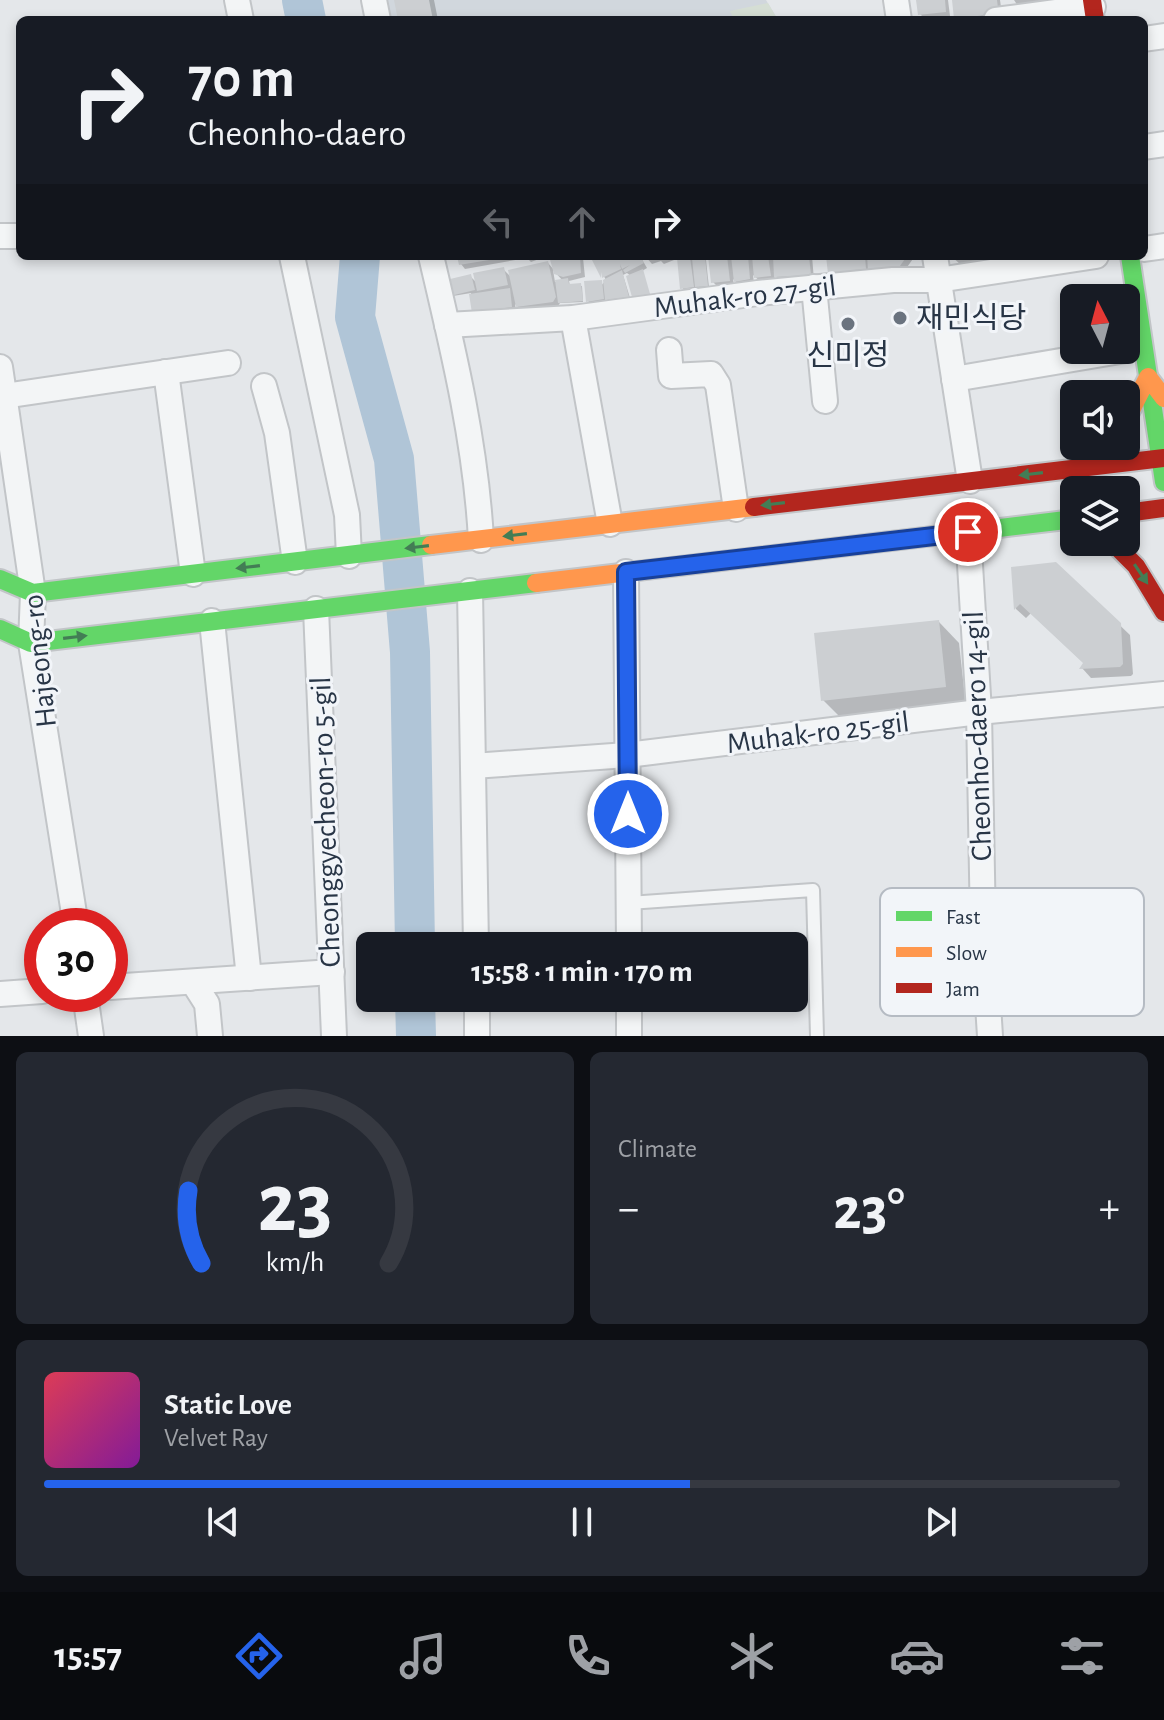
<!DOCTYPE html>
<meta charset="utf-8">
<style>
body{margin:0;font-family:"Alegreya Sans","Noto Sans KR",sans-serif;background:#242831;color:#f1f3f6;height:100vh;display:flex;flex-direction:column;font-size:30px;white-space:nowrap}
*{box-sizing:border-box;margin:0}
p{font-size:26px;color:#9ea1a6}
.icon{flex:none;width:44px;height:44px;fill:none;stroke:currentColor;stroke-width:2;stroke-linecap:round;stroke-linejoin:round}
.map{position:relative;height:1036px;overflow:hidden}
.sheet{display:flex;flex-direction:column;gap:16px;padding:16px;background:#0d0f14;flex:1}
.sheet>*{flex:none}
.banner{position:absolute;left:16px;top:16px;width:1132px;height:244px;border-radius:12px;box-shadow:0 4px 12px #0003;background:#171b24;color:#f1f3f6;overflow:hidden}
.needle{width:52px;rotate:354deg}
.buttons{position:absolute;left:1060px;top:284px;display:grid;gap:16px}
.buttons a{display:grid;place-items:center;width:80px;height:80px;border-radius:12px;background:#171b24;box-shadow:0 4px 12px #0003;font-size:40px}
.speed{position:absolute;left:24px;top:908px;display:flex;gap:16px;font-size:40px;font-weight:700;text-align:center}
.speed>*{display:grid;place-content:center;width:104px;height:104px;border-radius:50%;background:#171b24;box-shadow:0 4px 12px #0003;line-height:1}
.speed .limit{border:12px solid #d22;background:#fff;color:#111}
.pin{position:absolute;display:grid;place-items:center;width:68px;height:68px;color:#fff;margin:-34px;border:4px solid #fff;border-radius:50%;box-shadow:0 2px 8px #0007}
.me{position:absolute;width:88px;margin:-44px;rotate:0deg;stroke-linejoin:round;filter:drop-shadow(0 0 6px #0008)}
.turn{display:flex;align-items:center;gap:28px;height:168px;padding:0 40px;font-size:36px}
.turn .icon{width:104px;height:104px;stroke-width:2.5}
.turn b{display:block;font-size:56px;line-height:68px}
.lanes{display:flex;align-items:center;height:76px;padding:0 40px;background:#0003;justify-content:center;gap:40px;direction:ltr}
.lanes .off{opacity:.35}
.big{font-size:60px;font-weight:600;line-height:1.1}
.sheet .widget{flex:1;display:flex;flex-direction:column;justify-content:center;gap:12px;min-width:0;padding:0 28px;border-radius:12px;background:#242831}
.sheet .dial{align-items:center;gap:0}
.dial svg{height:208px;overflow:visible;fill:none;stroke:#363941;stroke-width:7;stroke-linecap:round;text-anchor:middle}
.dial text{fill:#f1f3f6;stroke:none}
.song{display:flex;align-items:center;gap:24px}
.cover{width:96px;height:96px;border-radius:12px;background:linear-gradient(135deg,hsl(350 70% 55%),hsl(290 70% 35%))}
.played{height:8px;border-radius:4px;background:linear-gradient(90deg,#2563eb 60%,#363941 60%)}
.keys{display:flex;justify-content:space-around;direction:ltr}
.heat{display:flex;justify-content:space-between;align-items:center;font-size:44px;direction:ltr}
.sheet .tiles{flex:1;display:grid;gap:16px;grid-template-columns:1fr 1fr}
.widget:last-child{grid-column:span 2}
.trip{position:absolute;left:356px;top:932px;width:452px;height:80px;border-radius:12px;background:#171b24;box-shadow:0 4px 12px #0003;font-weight:600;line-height:80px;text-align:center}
.menu{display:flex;height:128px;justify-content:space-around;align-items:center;background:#090b0e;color:#9ea1a6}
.menu .icon{width:56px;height:56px}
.menu .current{color:#2563eb}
.menu b{font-size:36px;color:#f1f3f6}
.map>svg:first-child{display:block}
</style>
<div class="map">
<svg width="1164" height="1036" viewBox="0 0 1164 1036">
<rect width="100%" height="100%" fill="#e4e7ea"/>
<path fill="#d1d7dd" d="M386,0H766L778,20H390Z"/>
<path fill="#d5ded4" d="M768,3L778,20H734L730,11Z"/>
<g fill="#0003" fill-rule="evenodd">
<path d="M396,0H434L438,20H400Z"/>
<path d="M918,0H948L950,16L925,19L920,14Z"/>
<path d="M954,0H1000L1002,14L998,18L958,20Z"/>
<path d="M1014,0H1052L1053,4L1020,9Z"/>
<path d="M459,256H547L531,262L527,258L465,269L461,264Z"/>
<path d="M564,256H581L583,258L585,277L569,281L570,286H582L583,302L560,303L558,306L522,311L515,304L516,311L474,312L471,293L453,296L451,295L471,277L477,283L503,269L511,277L548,263L555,271ZM553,270L563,281L555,282Z"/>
<path d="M593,256H640L647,268L642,271L650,296L635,297L631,276L627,273L623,275L630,298L609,301L605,297V301L590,303L588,301L606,280Z"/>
<path d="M645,256H684L685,259H691L688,256H708L703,257L706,260L709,287L683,289L679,258L664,264L661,261L652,264Z"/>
<path d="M710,256H730L733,259V256H812L814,280L781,281L774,274L775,281L761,282L753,275L754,283L740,286L733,279L734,285L718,287L713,282Z"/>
<path d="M828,256H915L905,270L875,274L869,268L870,273L835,277L830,273Z"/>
<path d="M951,256H983V261L960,264Z"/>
<path d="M986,256H1027L990,261Z"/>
<path d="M1056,564L1130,635L1133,674L1131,676L1091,678L1082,668L1085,664L1031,613L1026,618L1016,609L1013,569Z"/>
<path d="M939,622L959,643L966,707L843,720L823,700Z"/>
</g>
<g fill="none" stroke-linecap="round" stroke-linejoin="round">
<g stroke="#b0c5d7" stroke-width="40">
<path d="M302,0L306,20"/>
<path d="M360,256L355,317L394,459L410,652L415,946"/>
<path d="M415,998L416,1036"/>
</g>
</g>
<g fill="#cccfd2">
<path d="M394,0H429L433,20H398Z"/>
<path d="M916,0H945L946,12L918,15Z"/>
<path d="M952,0H997L998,8L993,14L954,19Z"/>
<path d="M457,256H501V258L459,265Z"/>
<path d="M549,256H580L581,273L563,277L554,274Z"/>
<path d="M590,256H640L644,263L625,273L623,270L630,265L622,269L620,264L621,269L602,278L601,272V278Z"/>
<path d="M705,256L708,286L695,287L692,258Z"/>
<path d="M708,256H727L730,281L711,283Z"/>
<path d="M731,256H748L750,279L734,282Z"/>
<path d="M752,256H768L771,276L754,278Z"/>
<path d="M773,256H809L811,275L774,277Z"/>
<path d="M826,256H865L866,269L854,270V273L828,274Z"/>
<path d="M867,256H907L900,266L868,270Z"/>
<path d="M690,257L694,287L680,289L677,258Z"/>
<path d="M548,261L556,297L553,302L516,307L508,270Z"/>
<path d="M504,267L508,285L477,291L473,273Z"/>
<path d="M643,269L650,294L632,297L626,276Z"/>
<path d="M622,270L629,297L605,300L603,280Z"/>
<path d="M471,274L475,290L450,296L446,280Z"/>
<path d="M568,278L569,284L581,283L583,301L558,303L555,280Z"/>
<path d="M602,280L604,299L586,302L584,281Z"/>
<path d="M510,288L512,307L472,313L469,294Z"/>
<path d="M1056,562L1121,623L1123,664L1120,667L1079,669L1083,663L1020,604L1014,610L1011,567Z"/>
<path d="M939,620L946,687L821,701L814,633Z"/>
</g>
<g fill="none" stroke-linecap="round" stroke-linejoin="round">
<defs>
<path id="lane" d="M629,903L813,890L817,1036"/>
<g id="street">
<path d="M237,0L241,20"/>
<path d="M374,0L378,20"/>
<path d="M896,0L899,20"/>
<path d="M996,20L1093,7"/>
<path d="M1144,39L1164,36"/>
<path d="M1144,147L1164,144"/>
<path d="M0,236H20"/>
<path d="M1144,249L1164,246"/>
<path d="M292,256L347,515L349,556"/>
<path d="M431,256C453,349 476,444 481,540"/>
<path d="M935,256L970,481"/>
<path d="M814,287L825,401"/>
<path d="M573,318L610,524"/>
<path d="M447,325L573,318L758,293L893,280H938L1096,256"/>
<path d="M669,350L671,376L711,374L718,385L736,509"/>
<path d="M0,367L33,593L31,643L76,926"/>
<path d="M166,372L193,574"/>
<path d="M954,379L1126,350"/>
<path d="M264,386L277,433L295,562"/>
<path d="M4,396L228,363"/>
<path d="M968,532L979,712L983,927L990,1036"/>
<path d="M626,572L629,946"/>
<path d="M470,591L476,946"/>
<path d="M316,609L334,1036"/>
<path d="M212,621L249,978"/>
<path d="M473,766L627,755L979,712L1164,694"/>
<path d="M193,982L207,1004L210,1036"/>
<path d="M110,987L332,972"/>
<path d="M0,994L42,991"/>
<path d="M85,994L91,1036"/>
<path d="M477,998V1036"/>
<path d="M629,1036V998"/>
</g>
<g id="fast">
<path d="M1130,256L1164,482"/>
<path d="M950,534L1074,519"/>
<path d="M0,579L33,593L431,545"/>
<path d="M0,629L31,643L536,583"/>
</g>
<g id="slow">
<path d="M1126,420L1148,377L1164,398"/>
<path d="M431,545L754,507"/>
<path d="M536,583L950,534"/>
</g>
<g id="jam">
<path d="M1092,0L1095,20"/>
<path d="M754,507L1164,458"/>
<path d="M1126,513L1164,508"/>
<path d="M1112,542L1136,566L1164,612"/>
</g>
</defs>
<use href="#lane" stroke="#c2c5c8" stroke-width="16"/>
<use href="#street" stroke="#c2c5c8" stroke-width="28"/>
<use href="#fast" stroke="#c2c5c8" stroke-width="22"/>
<use href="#slow" stroke="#c2c5c8" stroke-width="22"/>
<use href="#jam" stroke="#c2c5c8" stroke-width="22"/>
<use href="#lane" stroke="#f3f5f6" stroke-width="12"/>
<use href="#street" stroke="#f3f5f6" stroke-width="24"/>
<use href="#fast" stroke="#63d668" stroke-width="18"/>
<use href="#slow" stroke="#ff974d" stroke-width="18"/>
<use href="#jam" stroke="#b3261e" stroke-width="18"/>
</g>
<defs><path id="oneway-solid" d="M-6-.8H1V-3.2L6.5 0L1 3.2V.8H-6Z" transform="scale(2)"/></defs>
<g fill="#437d55">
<use href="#oneway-solid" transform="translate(1031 474) rotate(173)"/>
<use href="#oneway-solid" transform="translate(773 504) rotate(173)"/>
<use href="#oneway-solid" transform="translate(515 535) rotate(173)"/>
<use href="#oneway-solid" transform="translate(417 547) rotate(173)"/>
<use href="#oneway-solid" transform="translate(248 567) rotate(173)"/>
<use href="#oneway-solid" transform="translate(1141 574) rotate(56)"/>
<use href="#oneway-solid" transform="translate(75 637) rotate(-7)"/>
</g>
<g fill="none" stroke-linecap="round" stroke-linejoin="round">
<defs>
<path id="route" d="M628,814L626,572L968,532"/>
</defs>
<use href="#route" stroke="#184099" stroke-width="20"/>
<use href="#route" stroke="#2563eb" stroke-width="14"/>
</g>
<g fill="#6a737f" stroke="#f2f5f9" stroke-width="3">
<circle cx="900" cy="318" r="8"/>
<circle cx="848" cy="324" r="8"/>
</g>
<g text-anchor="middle" stroke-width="6" stroke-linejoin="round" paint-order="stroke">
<g font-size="30" fill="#283546" stroke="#f2f5f9">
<text transform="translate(745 296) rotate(-7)" y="10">Muhak-ro 27-gil</text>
<text transform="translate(39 661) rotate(-96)" y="10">Hajeong-ro</text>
<text transform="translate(818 732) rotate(-7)" y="10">Muhak-ro 25-gil</text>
<text transform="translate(977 736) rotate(-92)" y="10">Cheonho-daero 14-gil</text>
<text transform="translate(325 822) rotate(-92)" y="10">Cheonggyecheon-ro 5-gil</text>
</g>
<g font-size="30" fill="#283546" stroke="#f2f5f9" text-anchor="start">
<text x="916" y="328">재민식당</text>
<text x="848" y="365" text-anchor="middle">신미정</text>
</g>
</g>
<rect x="880" y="888" width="264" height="128" rx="12" fill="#f2f5f9" stroke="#b5bbc3" stroke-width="2"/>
<rect x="896" y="911" width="36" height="10" fill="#63d668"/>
<rect x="896" y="947" width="36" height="10" fill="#ff974d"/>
<rect x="896" y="983" width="36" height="10" fill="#b3261e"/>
<g font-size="22" fill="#283546">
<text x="946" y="924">Fast</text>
<text x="946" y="960">Slow</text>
<text x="946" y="996">Jam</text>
</g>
</svg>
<div class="buttons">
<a><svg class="needle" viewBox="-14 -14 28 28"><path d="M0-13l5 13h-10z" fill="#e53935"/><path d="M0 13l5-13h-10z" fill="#9ea1a6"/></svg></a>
<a><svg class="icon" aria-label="sound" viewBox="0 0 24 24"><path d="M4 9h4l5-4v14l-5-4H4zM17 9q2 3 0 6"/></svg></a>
<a><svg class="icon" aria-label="layers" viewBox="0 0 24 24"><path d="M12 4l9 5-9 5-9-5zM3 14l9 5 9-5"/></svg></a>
</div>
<div class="speed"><div class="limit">30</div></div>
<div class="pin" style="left:968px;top:532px;background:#d93025"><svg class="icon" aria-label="arrive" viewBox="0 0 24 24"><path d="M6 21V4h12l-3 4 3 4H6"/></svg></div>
<svg class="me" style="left:628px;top:814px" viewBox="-20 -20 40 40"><circle r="17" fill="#2563eb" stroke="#fff" stroke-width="3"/><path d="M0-11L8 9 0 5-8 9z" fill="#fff"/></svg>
<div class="trip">15:58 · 1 min · 170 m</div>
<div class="banner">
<div class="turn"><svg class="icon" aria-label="right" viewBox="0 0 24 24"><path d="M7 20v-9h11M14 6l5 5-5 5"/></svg><div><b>70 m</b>Cheonho-daero</div></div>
<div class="lanes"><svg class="icon off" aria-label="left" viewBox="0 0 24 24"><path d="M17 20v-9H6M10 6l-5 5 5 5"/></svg><svg class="icon off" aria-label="ahead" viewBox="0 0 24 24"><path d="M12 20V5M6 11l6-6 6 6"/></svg><svg class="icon" aria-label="right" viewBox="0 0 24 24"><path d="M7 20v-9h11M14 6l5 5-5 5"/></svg></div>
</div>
</div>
<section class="sheet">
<div class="tiles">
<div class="widget dial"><svg viewBox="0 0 100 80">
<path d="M14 69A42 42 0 1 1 86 69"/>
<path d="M14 69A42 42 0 0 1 9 41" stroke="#2563eb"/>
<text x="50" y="56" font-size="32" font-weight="700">23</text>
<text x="50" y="72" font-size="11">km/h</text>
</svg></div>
<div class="widget"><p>Climate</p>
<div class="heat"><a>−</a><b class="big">23°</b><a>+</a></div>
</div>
<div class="widget">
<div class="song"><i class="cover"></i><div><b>Static Love</b><p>Velvet Ray</p></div></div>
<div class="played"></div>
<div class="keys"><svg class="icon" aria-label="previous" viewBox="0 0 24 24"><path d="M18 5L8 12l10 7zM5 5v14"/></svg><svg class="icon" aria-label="pause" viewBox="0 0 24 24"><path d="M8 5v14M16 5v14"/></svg><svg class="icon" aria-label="next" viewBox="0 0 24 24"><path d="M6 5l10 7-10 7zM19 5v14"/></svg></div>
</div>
</div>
</section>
<nav class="menu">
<b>15:57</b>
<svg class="icon current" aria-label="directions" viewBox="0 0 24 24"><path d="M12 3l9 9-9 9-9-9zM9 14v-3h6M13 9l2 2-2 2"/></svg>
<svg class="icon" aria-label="music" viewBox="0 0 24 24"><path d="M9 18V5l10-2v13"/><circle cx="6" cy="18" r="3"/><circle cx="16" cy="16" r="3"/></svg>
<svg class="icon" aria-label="phone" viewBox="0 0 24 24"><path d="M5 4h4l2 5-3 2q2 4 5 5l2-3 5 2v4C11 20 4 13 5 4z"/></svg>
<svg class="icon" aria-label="climate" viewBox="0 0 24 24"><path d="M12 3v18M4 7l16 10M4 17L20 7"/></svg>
<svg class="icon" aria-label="car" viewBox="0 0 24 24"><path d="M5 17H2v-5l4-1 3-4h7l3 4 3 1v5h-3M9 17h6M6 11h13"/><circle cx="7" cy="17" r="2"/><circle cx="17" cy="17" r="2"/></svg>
<svg class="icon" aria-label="filters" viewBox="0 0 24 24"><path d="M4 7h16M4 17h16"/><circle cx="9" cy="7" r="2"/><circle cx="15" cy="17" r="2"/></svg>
</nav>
